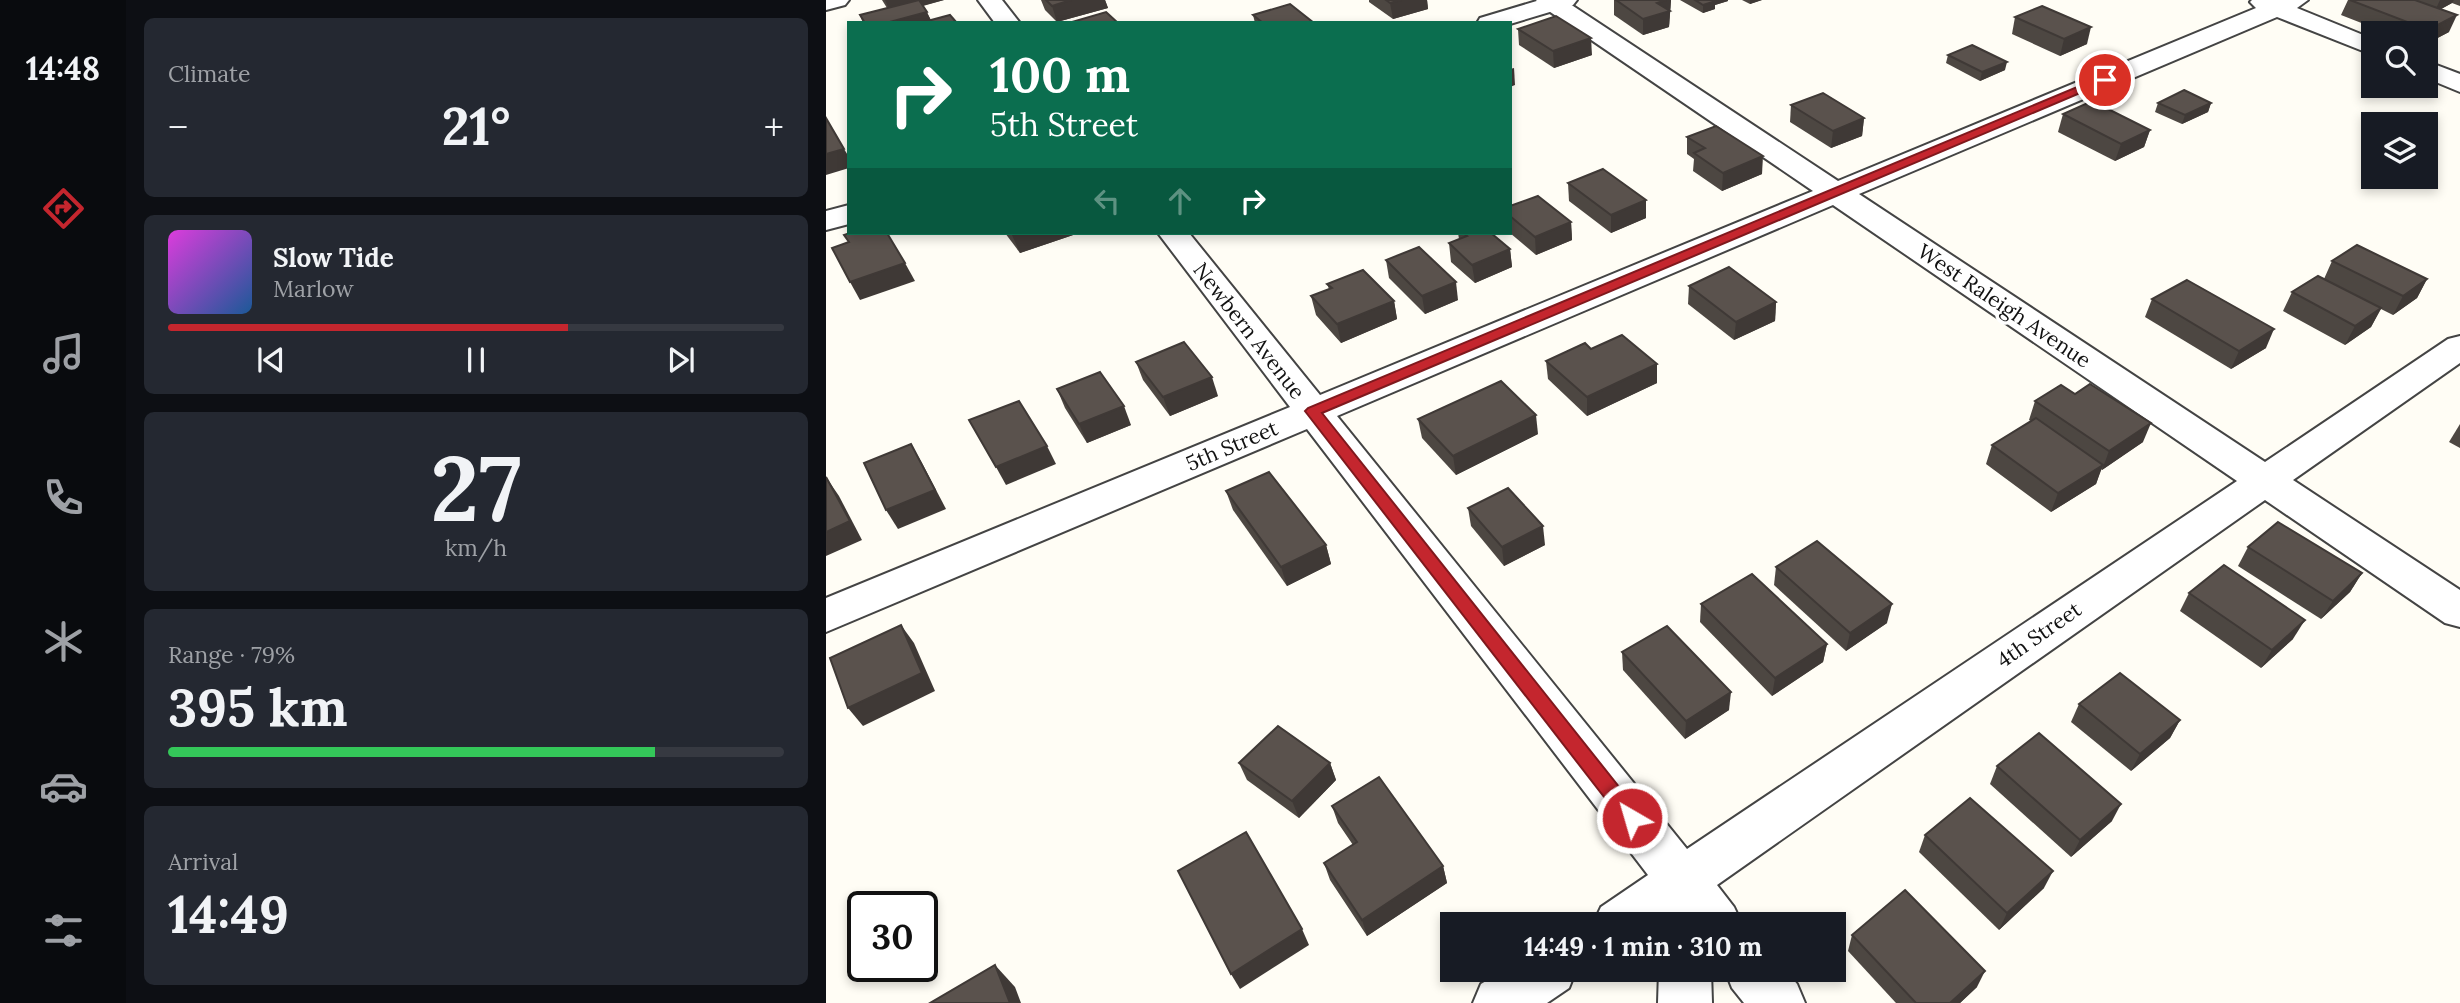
<!DOCTYPE html>
<meta charset="utf-8">
<style>
body{margin:0;font-family:Lora,serif;background:#242831;color:#f1f3f6;height:100vh;display:flex;flex-direction:column;font-size:26px;white-space:nowrap}
*{box-sizing:border-box;margin:0}
p{font-size:23px;color:#9ea1a6}
.icon{flex:none;width:38px;height:38px;fill:none;stroke:currentColor;stroke-width:2;stroke-linecap:round;stroke-linejoin:round}
.map{position:relative;flex:1;overflow:hidden}
.drawer{display:flex;flex-direction:column;gap:18px;padding:18px;background:#0d0f14;width:700px}
.drawer>*{flex:none}
.top-card{position:absolute;left:21px;top:21px;width:665px;height:214px;border-radius:0px;box-shadow:0 4px 10px #0003;background:#0b6e4f;color:#fff;overflow:hidden}
.fabs{position:absolute;left:1535px;top:21px;display:grid;gap:14px}
.fabs a{display:grid;place-items:center;width:77px;height:77px;border-radius:0px;background:#171b24;box-shadow:0 4px 10px #0003;font-size:35px}
.speed{position:absolute;left:21px;top:891px;display:flex;gap:14px;font-size:35px;font-weight:700;text-align:center}
.speed>*{display:grid;place-content:center;width:91px;height:91px;border-radius:50%;background:#171b24;box-shadow:0 4px 10px #0003;line-height:1}
.speed .limit{border:4px solid #111;border-radius:10px;background:#fff;color:#111}
.pin{position:absolute;display:grid;place-items:center;width:60px;height:60px;color:#fff;margin:-30px;border:4px solid #fff;border-radius:50%;box-shadow:0 2px 7px #0007}
.me{position:absolute;width:77px;margin:-38px;rotate:322deg;stroke-linejoin:round;filter:drop-shadow(0 0 5px #0008)}
.turn{display:flex;align-items:center;gap:24px;height:147px;padding:0 28px;font-size:32px}
.turn .icon{width:91px;height:91px;stroke-width:2.5}
.turn b{display:block;font-size:49px;line-height:60px}
.lanes{display:flex;align-items:center;height:66px;padding:0 28px;background:#0003;justify-content:center;gap:35px;direction:ltr}
.lanes .off{opacity:.35}
.big{font-size:52px;font-weight:800;line-height:1.1}
.drawer .card{flex:1;display:flex;flex-direction:column;justify-content:center;gap:10px;min-width:0;padding:0 24px;border-radius:10px;background:#242831}
.drawer .dial{align-items:center;gap:0}
.dial b{font-size:91px;line-height:1}
.song{display:flex;align-items:center;gap:21px}
.cover{width:84px;height:84px;border-radius:10px;background:linear-gradient(135deg,hsl(300 70% 55%),hsl(210 70% 35%))}
.played{height:7px;border-radius:4px;background:linear-gradient(90deg,#c4262e 65%,#363941 65%)}
.keys{display:flex;justify-content:space-around;direction:ltr}
.heat{display:flex;justify-content:space-between;align-items:center;font-size:38px;direction:ltr}
.charge{height:10px;border-radius:5px;background:linear-gradient(90deg,#34c759 79%,#363941 0)}
.trip{position:absolute;left:614px;top:912px;width:406px;height:70px;border-radius:0px;background:#171b24;box-shadow:0 4px 10px #0003;font-weight:800;line-height:70px;text-align:center}
main{display:flex;flex:1;min-height:0}
.tabs{display:flex;flex-direction:column;width:126px;justify-content:space-around;align-items:center;background:#090b0e;color:#9ea1a6}
.tabs .icon{width:49px;height:49px}
.tabs .active{color:#c4262e}
.tabs b{font-size:32px;color:#f1f3f6}
.map>svg:first-child{display:block}
</style>
<main>
<nav class="tabs">
<b>14:48</b>
<svg class="icon active" aria-label="directions" viewBox="0 0 24 24"><path d="M12 3l9 9-9 9-9-9zM9 14v-3h6M13 9l2 2-2 2"/></svg>
<svg class="icon" aria-label="music" viewBox="0 0 24 24"><path d="M9 18V5l10-2v13"/><circle cx="6" cy="18" r="3"/><circle cx="16" cy="16" r="3"/></svg>
<svg class="icon" aria-label="phone" viewBox="0 0 24 24"><path d="M5 4h4l2 5-3 2q2 4 5 5l2-3 5 2v4C11 20 4 13 5 4z"/></svg>
<svg class="icon" aria-label="climate" viewBox="0 0 24 24"><path d="M12 3v18M4 7l16 10M4 17L20 7"/></svg>
<svg class="icon" aria-label="car" viewBox="0 0 24 24"><path d="M5 17H2v-5l4-1 3-4h7l3 4 3 1v5h-3M9 17h6M6 11h13"/><circle cx="7" cy="17" r="2"/><circle cx="17" cy="17" r="2"/></svg>
<svg class="icon" aria-label="filters" viewBox="0 0 24 24"><path d="M4 7h16M4 17h16"/><circle cx="9" cy="7" r="2"/><circle cx="15" cy="17" r="2"/></svg>
</nav>
<section class="drawer">
<div class="card"><p>Climate</p>
<div class="heat"><a>−</a><b class="big">21°</b><a>+</a></div>
</div>
<div class="card">
<div class="song"><i class="cover"></i><div><b>Slow Tide</b><p>Marlow</p></div></div>
<div class="played"></div>
<div class="keys"><svg class="icon" aria-label="previous" viewBox="0 0 24 24"><path d="M18 5L8 12l10 7zM5 5v14"/></svg><svg class="icon" aria-label="pause" viewBox="0 0 24 24"><path d="M8 5v14M16 5v14"/></svg><svg class="icon" aria-label="next" viewBox="0 0 24 24"><path d="M6 5l10 7-10 7zM19 5v14"/></svg></div>
</div>
<div class="card dial"><b>27</b><p>km/h</p></div>
<div class="card"><p>Range · 79%</p><b class="big">395 km</b><div class="charge"></div></div>
<div class="card"><p>Arrival</p><b class="big">14:49</b></div>
</section>
<div class="map">
<svg width="1634" height="1003" viewBox="0 0 1634 1003">
<rect width="100%" height="100%" fill="#fffdf5"/>
<g fill="none" stroke-linecap="round" stroke-linejoin="round">
<defs>
<g id="minor">
<path d="M0,0H23L19,5L0,10Z"/>
<path d="M152,0H176L194,23H169Z"/>
<path d="M710,0H738L1012,181L1430,8L1424,2L1426,0H1482L1471,8L1547,39V55L1451,17L1033,194L1439,462L1622,339L1634,336V363L1467,480L1634,590V627L1619,623L1439,500L891,885L908,907L916,924H859L851,914L836,924H767L775,907L822,875L481,429L0,632V598L464,407L332,233H363L494,395L987,191L714,5ZM1007,205L1411,481L861,849L511,416Z"/>
<path d="M1600,61L1634,74V92L1600,78Z"/>
<path d="M678,970H750L743,988L721,1003H647L655,984Z"/>
<path d="M833,970H885L886,1003H832Z"/>
<path d="M899,970H959L971,984L979,1003H918L906,988Z"/>
</g>
<g id="tertiary">
<path d="M714,0H751L747,5L684,24L651,23L654,18Z"/>
<path d="M23,205V224L0,230V211Z"/>
</g>
</defs>
<use href="#minor" stroke="#444" stroke-width="4"/>
<use href="#tertiary" stroke="#444" stroke-width="4"/>
<use href="#minor" fill="#fff" fill-rule="evenodd"/>
<use href="#tertiary" fill="#fff" fill-rule="evenodd"/>
</g>
<g fill="#4d4742">
<path d="M56,0H118L97,6L105,20L131,23H37L34,15L61,8Z"/>
<path d="M215,0H279L282,8L231,22L219,10Z"/>
<path d="M543,0H601L602,9L567,19L543,2Z"/>
<path d="M788,0H845L843,27L817,35L788,15Z"/>
<path d="M854,0H902V1L889,5V9L877,13Z"/>
<path d="M916,0H936L924,4Z"/>
<path d="M1522,0H1634V6L1626,3L1615,9L1623,32L1600,44V33H1561L1515,15Z"/>
<path d="M427,15L488,23H429Z"/>
<path d="M1189,17L1261,44L1234,56L1186,34Z"/>
<path d="M692,29L766,55L728,68L693,45Z"/>
<path d="M1122,55L1179,70L1154,81L1120,63Z"/>
<path d="M1332,103H1385L1382,112L1356,124L1329,112Z"/>
<path d="M965,105L1038,118L1036,136L1005,148L964,122Z"/>
<path d="M1237,114L1324,130L1318,147L1289,161L1232,132Z"/>
<path d="M861,137L936,174L896,191L867,171L868,159L861,154Z"/>
<path d="M742,183L820,218L785,233L743,201Z"/>
<path d="M684,206L745,222L746,240L710,255L684,233Z"/>
<path d="M179,233H253L194,253Z"/>
<path d="M632,233H665L684,249L686,267L649,283L625,262L623,243L633,239Z"/>
<path d="M560,260L632,300L599,314L563,278Z"/>
<path d="M1506,261L1601,279L1591,298L1567,315L1555,309L1545,327L1519,345L1457,311L1466,292L1498,279Z"/>
<path d="M501,284L568,301L571,319L515,343L490,315L485,296L503,289Z"/>
<path d="M863,286L950,302L949,321L908,340L862,304Z"/>
<path d="M1326,299L1440,348L1405,369L1319,317Z"/>
<path d="M765,349L831,383L761,416L722,379L720,361Z"/>
<path d="M310,362L392,396L344,416L317,380Z"/>
<path d="M231,389L305,425L261,443L239,408Z"/>
<path d="M1209,401L1317,442L1276,470L1275,469L1270,484L1225,512L1160,464L1166,445L1205,421L1203,420Z"/>
<path d="M592,419L712,434L630,475L596,438Z"/>
<path d="M1634,424V448L1623,442Z"/>
<path d="M400,491L500,545L505,564L461,586L407,510Z"/>
<path d="M642,508L719,545L678,566L645,526Z"/>
<path d="M1422,547L1536,573L1524,592L1495,619L1412,566Z"/>
<path d="M950,567L1061,623L1020,651L948,585Z"/>
<path d="M1363,593L1467,639L1435,668L1354,611Z"/>
<path d="M875,604L1001,644L997,662L946,696L874,622Z"/>
<path d="M796,652L903,710L859,739L797,670Z"/>
<path d="M1253,704L1354,720L1344,738L1305,771L1245,722Z"/>
<path d="M413,763H504L510,780L473,818L421,780Z"/>
<path d="M1171,766L1286,821L1245,857L1164,784Z"/>
<path d="M506,806L617,866L621,883L541,936L504,880L498,863L527,845L512,823Z"/>
<path d="M1099,835L1218,888L1173,930L1093,852Z"/>
<path d="M1026,935L1151,987L1134,1003H1070L1022,951Z"/>
</g>
<g fill="#3f3936">
<path d="M59,0H118L65,14Z"/>
<path d="M245,0H279L282,8L231,22L226,6Z"/>
<path d="M575,0H601L602,9L567,19L564,3Z"/>
<path d="M840,0H845L843,27L817,35V19L831,3Z"/>
<path d="M885,0H902V1L889,5V9L877,13V5Z"/>
<path d="M924,0H936L924,4Z"/>
<path d="M1614,0H1628L1626,3L1608,13Z"/>
<path d="M101,12L106,23H60Z"/>
<path d="M1631,15L1623,32L1600,44V35L1602,30Z"/>
<path d="M1265,27L1261,44L1234,56L1238,39Z"/>
<path d="M765,38L766,55L728,68L727,51Z"/>
<path d="M1181,62L1179,70L1154,81L1156,72Z"/>
<path d="M688,68L689,85L684,87V69Z"/>
<path d="M1385,103L1382,112L1356,124L1359,115Z"/>
<path d="M1038,118L1036,136L1005,148L1007,131Z"/>
<path d="M1324,130L1318,147L1289,161L1295,144Z"/>
<path d="M18,149L23,157V168L0,175V154Z"/>
<path d="M937,156L936,174L896,191L897,173Z"/>
<path d="M820,200V218L785,233V215Z"/>
<path d="M745,222L746,240L710,255L709,237Z"/>
<path d="M193,233H253L194,253L186,235Z"/>
<path d="M684,249L686,267L649,283L646,265Z"/>
<path d="M79,263L89,281L34,300L24,282Z"/>
<path d="M1601,279L1591,298L1567,315L1577,296Z"/>
<path d="M630,282L632,300L599,314L596,296Z"/>
<path d="M568,301L571,319L515,343L511,324Z"/>
<path d="M950,302L949,321L908,340L910,322Z"/>
<path d="M1555,308L1545,327L1519,345L1529,326Z"/>
<path d="M1448,329L1440,348L1405,369L1413,351Z"/>
<path d="M831,364V383L761,416V397Z"/>
<path d="M386,377L392,396L344,416L337,397Z"/>
<path d="M298,406L305,425L261,443L253,424Z"/>
<path d="M710,415L712,434L630,475L627,456Z"/>
<path d="M1325,423L1317,442L1276,470L1283,451Z"/>
<path d="M85,444L96,463L120,509L72,529L60,510Z"/>
<path d="M221,446L230,464L180,485L170,467Z"/>
<path d="M1277,465L1270,484L1225,512L1232,493Z"/>
<path d="M0,477L13,496L36,540L0,556Z"/>
<path d="M717,526L719,545L678,566L676,547Z"/>
<path d="M500,545L505,564L461,586L455,567Z"/>
<path d="M1536,573L1524,592L1495,619L1507,601Z"/>
<path d="M1066,604L1061,623L1020,651L1024,633Z"/>
<path d="M1479,620L1467,639L1435,668L1446,650Z"/>
<path d="M75,625L88,643L109,691L37,726L22,708Z"/>
<path d="M1001,644L997,662L946,696L949,678Z"/>
<path d="M905,692L903,710L859,739L860,721Z"/>
<path d="M1354,720L1344,738L1305,771L1314,754Z"/>
<path d="M504,763L510,780L473,818L466,801Z"/>
<path d="M1295,804L1286,821L1245,857L1254,840Z"/>
<path d="M617,866L621,883L541,936L536,920Z"/>
<path d="M1227,871L1218,888L1173,930L1181,913Z"/>
<path d="M476,929L483,945L414,989L405,974Z"/>
<path d="M169,965L189,987L195,1003H184Z"/>
<path d="M1159,971L1151,987L1134,1003H1124Z"/>
</g>
<g fill="#5a524d" stroke="#3f3936" stroke-width="2">
<path d="M93,0L101,12L60,23H39L34,15Z"/>
<path d="M220,0H245L226,6Z"/>
<path d="M560,0H575L564,3Z"/>
<path d="M790,0H840L831,3L844,11L817,19Z"/>
<path d="M869,0H888L890,1L877,5Z"/>
<path d="M1524,0H1589L1631,15L1602,30Z"/>
<path d="M464,4L488,23H437L427,15Z"/>
<path d="M1216,6L1265,27L1238,39L1189,17Z"/>
<path d="M280,12L292,23H247L246,22Z"/>
<path d="M124,15L131,23H94Z"/>
<path d="M730,16L765,38L727,51L692,29Z"/>
<path d="M1146,45L1181,62L1156,72L1122,55Z"/>
<path d="M1358,90L1385,103L1359,115L1332,103Z"/>
<path d="M997,93L1038,118L1007,131L965,105Z"/>
<path d="M1266,101L1324,130L1295,144L1237,114Z"/>
<path d="M0,118L18,149L0,154Z"/>
<path d="M890,126L937,156L897,173L868,153L879,148L861,137Z"/>
<path d="M777,169L820,200L785,215L742,183Z"/>
<path d="M712,196L745,222L709,237L684,216V206Z"/>
<path d="M24,233H61L79,263L24,282L6,248L23,242L18,235Z"/>
<path d="M637,233H665L684,249L646,265L623,243L641,236Z"/>
<path d="M1531,245L1601,279L1577,296L1506,261Z"/>
<path d="M593,247L630,282L596,296L560,260Z"/>
<path d="M903,267L950,302L910,322L863,286Z"/>
<path d="M537,270L568,301L511,324L485,296L506,288L501,284Z"/>
<path d="M1492,276L1555,308L1529,326L1466,292Z"/>
<path d="M1361,280L1448,329L1413,351L1326,299Z"/>
<path d="M796,335L831,364L761,397L720,361L759,343L765,349Z"/>
<path d="M358,342L386,377L337,397L310,362Z"/>
<path d="M274,372L298,406L253,424L231,389Z"/>
<path d="M675,381L710,415L627,456L592,419Z"/>
<path d="M1264,384L1325,423L1283,451L1209,401L1235,385L1249,394Z"/>
<path d="M193,401L221,446L170,467L143,420Z"/>
<path d="M1210,418L1277,465L1232,493L1166,445Z"/>
<path d="M85,444L109,490L60,510L38,463Z"/>
<path d="M443,472L500,545L455,567L400,491Z"/>
<path d="M0,477L24,521L0,532Z"/>
<path d="M682,488L717,526L676,547L642,508Z"/>
<path d="M1452,522L1536,573L1507,601L1422,547Z"/>
<path d="M991,541L1066,604L1024,633L950,567Z"/>
<path d="M1398,565L1479,620L1446,650L1363,593Z"/>
<path d="M926,574L1001,644L949,678L875,604Z"/>
<path d="M75,625L96,673L22,708L4,658Z"/>
<path d="M841,626L905,692L860,721L796,652Z"/>
<path d="M1294,673L1354,720L1314,754L1253,704Z"/>
<path d="M452,726L504,763L466,801L413,763Z"/>
<path d="M1213,733L1295,804L1254,840L1171,766Z"/>
<path d="M553,777L617,866L536,920L498,863L531,842L506,806Z"/>
<path d="M1144,798L1227,871L1181,913L1099,835Z"/>
<path d="M420,832L476,929L405,974L352,871Z"/>
<path d="M1079,890L1159,971L1124,1003H1090L1026,935Z"/>
<path d="M169,965L184,1003H104Z"/>
</g>
<path fill="#c4262e" stroke="#7f191e" stroke-width="2" d="M1275,77L1285,80L496,413L813,812L816,818L813,824L806,827L799,824L482,415L479,411L482,408Z"/>
<g text-anchor="middle" stroke-width="7" stroke-linejoin="round" paint-order="stroke">
<g font-size="21" fill="#111" stroke="#fff">
<text transform="translate(1178 306) rotate(34)" y="7">West Raleigh Avenue</text>
<text transform="translate(423 331) rotate(52)" y="7">Newbern Avenue</text>
<text transform="translate(406 446) rotate(-23)" y="7">5th Street</text>
<text transform="translate(1213 635) rotate(-35)" y="7">4th Street</text>
</g>
</g>
</svg>
<div class="fabs">
<a><svg class="icon" aria-label="search" viewBox="0 0 24 24"><circle cx="10" cy="10" r="6"/><path d="M15 15l6 6"/></svg></a>
<a><svg class="icon" aria-label="layers" viewBox="0 0 24 24"><path d="M12 4l9 5-9 5-9-5zM3 14l9 5 9-5"/></svg></a>
</div>
<div class="speed"><div class="limit">30</div></div>
<div class="pin" style="left:1279px;top:80px;background:#d93025"><svg class="icon" aria-label="arrive" viewBox="0 0 24 24"><path d="M6 21V4h12l-3 4 3 4H6"/></svg></div>
<svg class="me" style="left:806px;top:818px" viewBox="-20 -20 40 40"><circle r="17" fill="#c4262e" stroke="#fff" stroke-width="3"/><path d="M0-11L8 9 0 5-8 9z" fill="#fff"/></svg>
<div class="trip">14:49 · 1 min · 310 m</div>
<div class="top-card">
<div class="turn"><svg class="icon" aria-label="right" viewBox="0 0 24 24"><path d="M7 20v-9h11M14 6l5 5-5 5"/></svg><div><b>100 m</b>5th Street</div></div>
<div class="lanes"><svg class="icon off" aria-label="left" viewBox="0 0 24 24"><path d="M17 20v-9H6M10 6l-5 5 5 5"/></svg><svg class="icon off" aria-label="ahead" viewBox="0 0 24 24"><path d="M12 20V5M6 11l6-6 6 6"/></svg><svg class="icon" aria-label="right" viewBox="0 0 24 24"><path d="M7 20v-9h11M14 6l5 5-5 5"/></svg></div>
</div>
</div>
</main>
